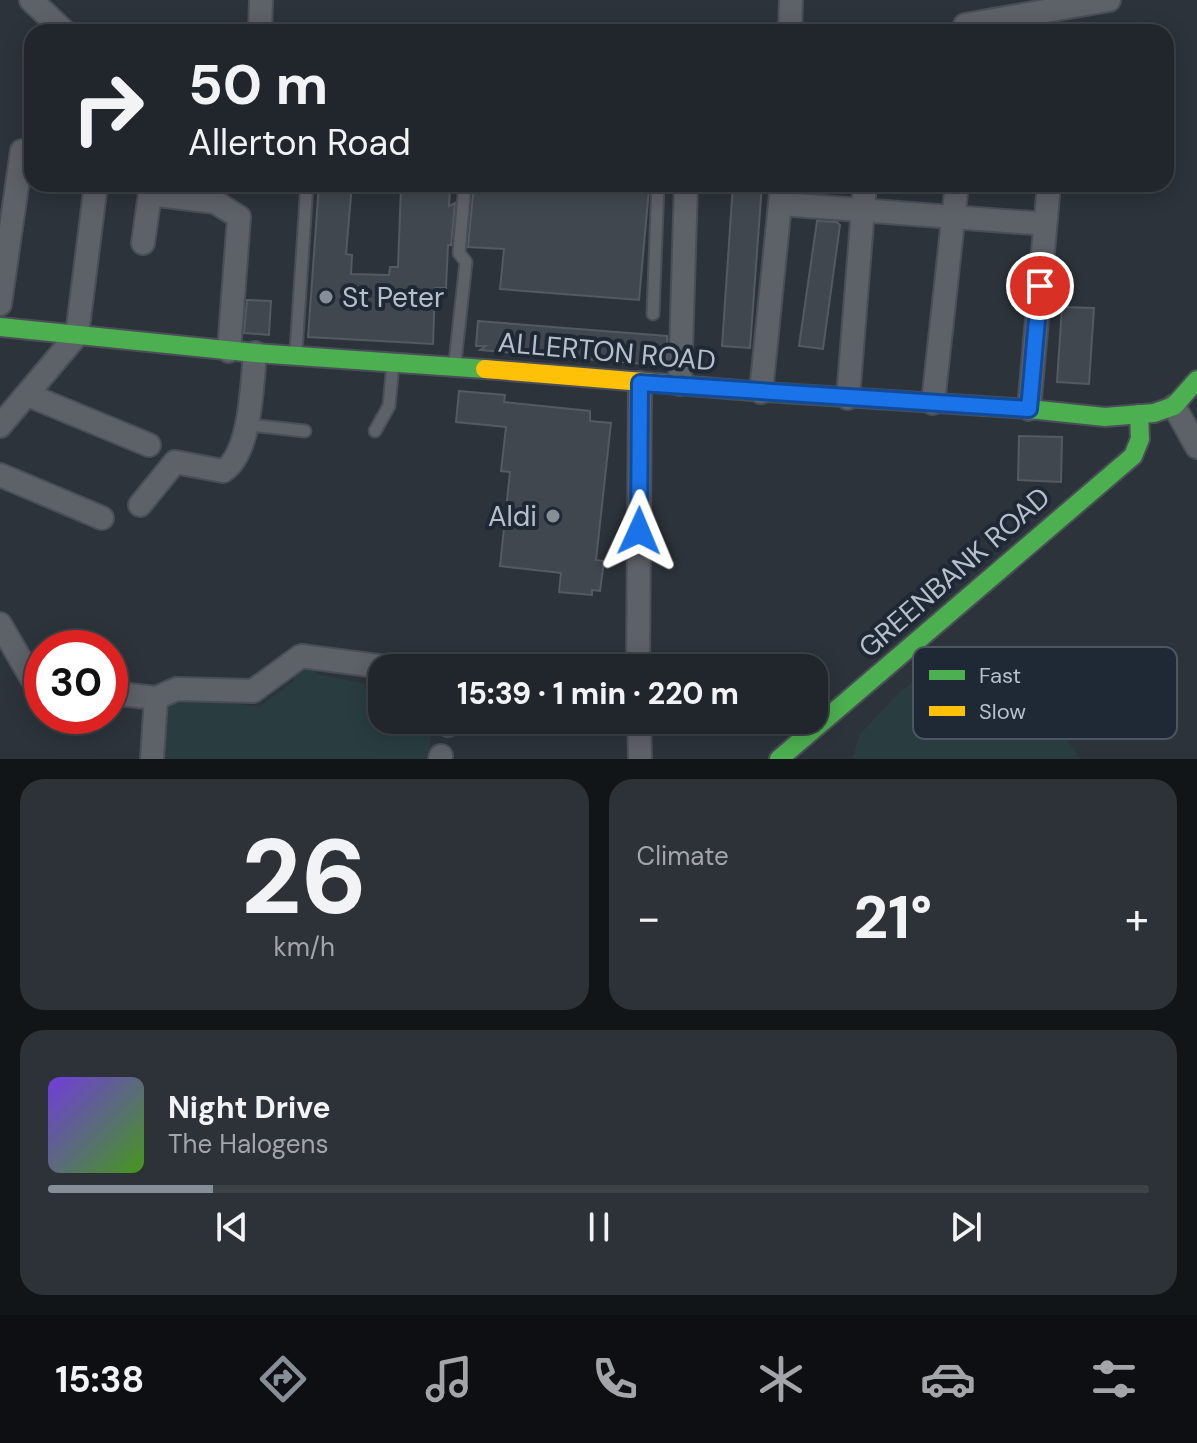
<!DOCTYPE html>
<meta charset="utf-8">
<style>
body{margin:0;font-family:"DM Sans",sans-serif;background:#2d3238;color:#f1f3f6;height:100vh;display:flex;flex-direction:column;font-size:30px;white-space:nowrap}
*{box-sizing:border-box;margin:0}
p{font-size:26px;color:#a2a5a9}
.icon{flex:none;width:44px;height:44px;fill:none;stroke:currentColor;stroke-width:2;stroke-linecap:round;stroke-linejoin:round}
.map{position:relative;height:759px;overflow:hidden}
.sheet{display:flex;flex-direction:column;gap:20px;padding:20px;background:#121518;flex:1}
.sheet>*{flex:none}
.banner{position:absolute;left:24px;top:24px;width:1150px;height:168px;border-radius:24px;box-shadow:0 4px 20px #0003,0 0 0 2px #3e4348;background:#21262c;color:#f1f3f6;overflow:hidden}
.speed{position:absolute;left:24px;top:630px;display:flex;gap:16px;font-size:40px;font-weight:700;text-align:center}
.speed>*{display:grid;place-content:center;width:104px;height:104px;border-radius:50%;background:#21262c;box-shadow:0 4px 20px #0003,0 0 0 2px #3e4348;line-height:1}
.speed .limit{border:12px solid #d22;background:#fff;color:#111}
.pin{position:absolute;display:grid;place-items:center;width:68px;height:68px;color:#fff;margin:-34px;border:4px solid #fff;border-radius:50%;box-shadow:0 2px 8px #0007}
.me{position:absolute;width:88px;margin:-44px;rotate:1deg;stroke-linejoin:round;filter:drop-shadow(0 0 6px #0008)}
.turn{display:flex;align-items:center;gap:28px;height:168px;padding:0 32px;font-size:36px}
.turn .icon{width:104px;height:104px;stroke-width:2.5}
.turn b{display:block;font-size:56px;line-height:68px}
.big{font-size:60px;font-weight:800;line-height:1.1}
.sheet .card{flex:1;display:flex;flex-direction:column;justify-content:center;gap:12px;min-width:0;padding:0 28px;border-radius:24px;background:#2d3238}
.sheet .dial{align-items:center;gap:0}
.dial b{font-size:104px;line-height:1}
.song{display:flex;align-items:center;gap:24px}
.cover{width:96px;height:96px;border-radius:12px;background:linear-gradient(135deg,hsl(260 70% 55%),hsl(100 70% 35%))}
.played{height:8px;border-radius:4px;background:linear-gradient(90deg,#868e98 15%,#3e4348 15%)}
.keys{display:flex;justify-content:space-around;direction:ltr}
.heat{display:flex;justify-content:space-between;align-items:center;font-size:44px;direction:ltr}
.sheet .tiles{flex:1;display:grid;gap:20px;grid-template-columns:1fr 1fr}
.card:last-child{grid-column:span 2}
.trip{position:absolute;left:368px;top:654px;width:460px;height:80px;border-radius:24px;background:#21262c;box-shadow:0 4px 20px #0003,0 0 0 2px #3e4348;font-weight:800;line-height:80px;text-align:center}
.tabs{display:flex;height:128px;justify-content:space-around;align-items:center;background:#0d0f12;color:#a2a5a9}
.tabs .icon{width:56px;height:56px}
.tabs .current{color:#868e98}
.tabs b{font-size:36px;color:#f1f3f6}
.map>svg:first-child{display:block}
</style>
<div class="map">
<svg width="1197" height="759" viewBox="0 0 1197 759">
<rect width="100%" height="100%" fill="#2c333a"/>
<g fill="#293d40">
<path d="M299,666H314L316,674L382,687V720H434L428,759H159L167,705L172,699L180,696L259,707L294,681V670Z"/>
<path d="M943,671L999,676L1044,708L1081,759H852L860,734L899,693L918,678Z"/>
</g>
<g fill="#41474e" stroke="#545a62" stroke-width="2">
<path d="M319,184H352L346,254L352,255L351,274L389,275L390,267H398L401,187L450,189L449,206L455,203L451,245H448L446,288H435L433,344L308,337Z"/>
<path d="M484,184H616V187L649,189L639,300L500,289L504,249L468,247L473,194L484,187Z"/>
<path d="M733,184H762L750,348L722,346Z"/>
<path d="M817,221L837,222L840,225L823,349L799,346Z"/>
<path d="M247,300L271,301L269,335L244,333Z"/>
<path d="M1062,307L1094,308L1089,384L1057,382Z"/>
<path d="M478,321L667,336V366L480,350L486,346H476Z"/>
<path d="M459,391L505,395L504,402L590,411V421L611,423L596,560L604,561L600,591L592,590V595L559,592L561,573L500,566L510,472L501,471L506,427L456,422Z"/>
<path d="M1019,436L1062,437L1061,482L1018,480Z"/>
</g>
<g fill="none" stroke-linecap="round" stroke-linejoin="round">
<defs>
<g id="lane">
<path d="M653,314L658,184"/>
<path d="M296,351L307,184"/>
<path d="M455,362L466,262L459,253L465,184"/>
<path d="M249,425L305,431"/>
<path d="M375,431L389,406L393,364"/>
</g>
<g id="street">
<path d="M31,0L65,32"/>
<path d="M965,25L1109,0"/>
<path d="M260,32L261,0"/>
<path d="M790,32L791,0"/>
<path d="M781,204L1045,224"/>
<path d="M143,243L150,194L215,202L239,217L229,351"/>
<path d="M0,304L22,151"/>
<path d="M680,384L686,184"/>
<path d="M761,392L782,184"/>
<path d="M28,395L149,445"/>
<path d="M848,398L865,184"/>
<path d="M933,403L957,184"/>
<path d="M1174,406L1197,447"/>
<path d="M1029,409L1049,184"/>
<path d="M0,426L77,335L96,184"/>
<path d="M0,475L102,518"/>
<path d="M140,505L175,462L223,471C251,454 252,384 255,353"/>
<path d="M0,624L32,679L42,682"/>
<path d="M638,668L640,383"/>
<path d="M110,693L156,698"/>
<path d="M156,698L177,689L253,691L301,656L393,668"/>
<path d="M639,720L640,759"/>
<path d="M448,725L449,720"/>
<path d="M152,759L156,698"/>
<path d="M440,759L441,756"/>
</g>
<g id="fast">
<path d="M0,327L255,353L485,369"/>
<path d="M752,391L1029,409L1105,417L1154,413L1174,406L1197,380"/>
<path d="M779,759L1133,456L1140,439L1139,414"/>
</g>
<path id="slow" d="M485,369L752,391"/>
</defs>
<use href="#lane" stroke="#4a4f57" stroke-width="15"/>
<use href="#street" stroke="#4a4f57" stroke-width="26"/>
<use href="#fast" stroke="#4a4f57" stroke-width="22"/>
<use href="#slow" stroke="#4a4f57" stroke-width="22"/>
<use href="#lane" stroke="#5d6168" stroke-width="11"/>
<use href="#street" stroke="#5d6168" stroke-width="22"/>
<use href="#fast" stroke="#4caf50" stroke-width="18"/>
<use href="#slow" stroke="#ffc107" stroke-width="18"/>
</g>
<g fill="none" stroke-linecap="round" stroke-linejoin="round">
<defs>
<path id="route" d="M639,531L640,383L1029,409L1040,286"/>
</defs>
<use href="#route" stroke="#114b97" stroke-width="20"/>
<use href="#route" stroke="#1a73e8" stroke-width="14"/>
</g>
<g fill="#868e98" stroke="#1f2936" stroke-width="3">
<circle cx="326" cy="297" r="8"/>
<circle cx="553" cy="516" r="8"/>
</g>
<g text-anchor="middle" stroke-width="8" stroke-linejoin="round" paint-order="stroke">
<g font-size="28" fill="#b7bfcb" stroke="#1f2936" text-anchor="start">
<text x="342" y="307">St Peter</text>
<text x="537" y="526" text-anchor="end">Aldi</text>
</g>
<g font-size="28" fill="#b7bfcb" stroke="#1f2936">
<text transform="translate(607 351) rotate(5)" y="10">ALLERTON ROAD</text>
<text transform="translate(954 572) rotate(-41)" y="10">GREENBANK ROAD</text>
</g>
</g>
<rect x="913" y="647" width="264" height="92" rx="12" fill="#1f2936" stroke="#4d5663" stroke-width="2"/>
<rect x="929" y="670" width="36" height="10" fill="#4caf50"/>
<rect x="929" y="706" width="36" height="10" fill="#ffc107"/>
<g font-size="22" fill="#b7bfcb">
<text x="979" y="683">Fast</text>
<text x="979" y="719">Slow</text>
</g>
</svg>
<div class="speed"><div class="limit">30</div></div>
<div class="pin" style="left:1040px;top:286px;background:#d93025"><svg class="icon" aria-label="arrive" viewBox="0 0 24 24"><path d="M6 21V4h12l-3 4 3 4H6"/></svg></div>
<svg class="me" style="left:639px;top:531px" viewBox="-20 -20 40 40"><path d="M0-17L14 15 0 8-14 15z" fill="#1a73e8" stroke="#fff" stroke-width="4"/></svg>
<div class="trip">15:39 · 1 min · 220 m</div>
<div class="banner">
<div class="turn"><svg class="icon" aria-label="right" viewBox="0 0 24 24"><path d="M7 20v-9h11M14 6l5 5-5 5"/></svg><div><b>50 m</b>Allerton Road</div></div>
</div>
</div>
<section class="sheet">
<div class="tiles">
<div class="card dial"><b>26</b><p>km/h</p></div>
<div class="card"><p>Climate</p>
<div class="heat"><a>−</a><b class="big">21°</b><a>+</a></div>
</div>
<div class="card">
<div class="song"><i class="cover"></i><div><b>Night Drive</b><p>The Halogens</p></div></div>
<div class="played"></div>
<div class="keys"><svg class="icon" aria-label="previous" viewBox="0 0 24 24"><path d="M18 5L8 12l10 7zM5 5v14"/></svg><svg class="icon" aria-label="pause" viewBox="0 0 24 24"><path d="M8 5v14M16 5v14"/></svg><svg class="icon" aria-label="next" viewBox="0 0 24 24"><path d="M6 5l10 7-10 7zM19 5v14"/></svg></div>
</div>
</div>
</section>
<nav class="tabs">
<b>15:38</b>
<svg class="icon current" aria-label="directions" viewBox="0 0 24 24"><path d="M12 3l9 9-9 9-9-9zM9 14v-3h6M13 9l2 2-2 2"/></svg>
<svg class="icon" aria-label="music" viewBox="0 0 24 24"><path d="M9 18V5l10-2v13"/><circle cx="6" cy="18" r="3"/><circle cx="16" cy="16" r="3"/></svg>
<svg class="icon" aria-label="phone" viewBox="0 0 24 24"><path d="M5 4h4l2 5-3 2q2 4 5 5l2-3 5 2v4C11 20 4 13 5 4z"/></svg>
<svg class="icon" aria-label="climate" viewBox="0 0 24 24"><path d="M12 3v18M4 7l16 10M4 17L20 7"/></svg>
<svg class="icon" aria-label="car" viewBox="0 0 24 24"><path d="M5 17H2v-5l4-1 3-4h7l3 4 3 1v5h-3M9 17h6M6 11h13"/><circle cx="7" cy="17" r="2"/><circle cx="17" cy="17" r="2"/></svg>
<svg class="icon" aria-label="filters" viewBox="0 0 24 24"><path d="M4 7h16M4 17h16"/><circle cx="9" cy="7" r="2"/><circle cx="15" cy="17" r="2"/></svg>
</nav>
